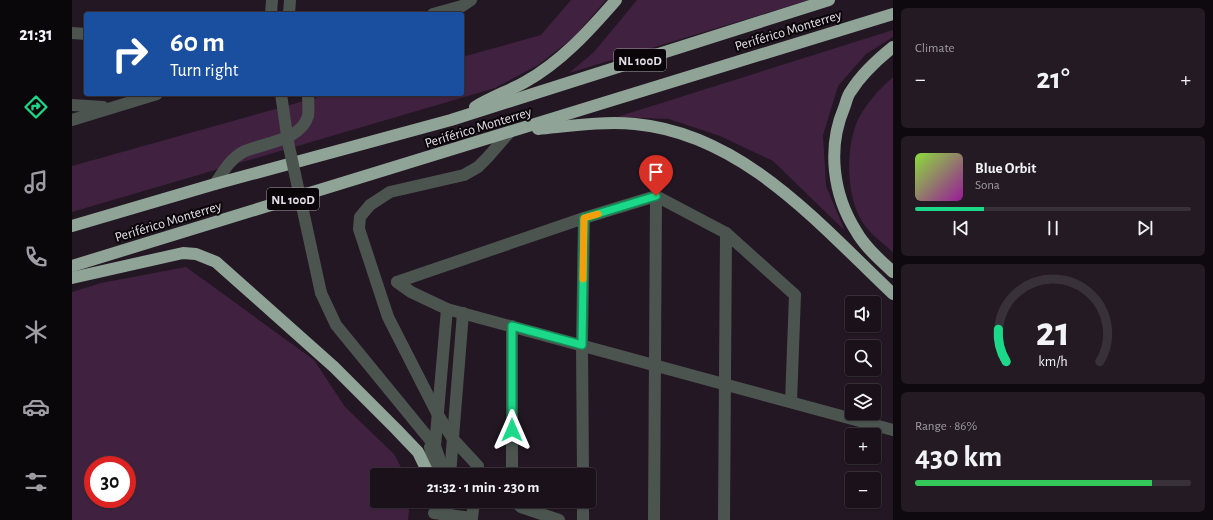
<!DOCTYPE html>
<meta charset="utf-8">
<style>
body{margin:0;font-family:"Alegreya Sans",sans-serif;background:#231a23;color:#f1f3f6;height:100vh;display:flex;flex-direction:column;font-size:15px;white-space:nowrap}
*{box-sizing:border-box;margin:0}
p{font-size:13px;color:#9f9da2}
.icon{flex:none;width:22px;height:22px;fill:none;stroke:currentColor;stroke-width:2;stroke-linecap:round;stroke-linejoin:round}
.map{position:relative;flex:1;overflow:hidden}
.panel{display:flex;flex-direction:column;gap:8px;padding:8px;background:#0e090e;width:320px}
.panel>*{flex:none}
.guide{position:absolute;left:12px;top:12px;width:380px;height:84px;border-radius:4px;box-shadow:0 1px 3px #0004,0 0 0 1px #383139;background:#1a4fa0;color:#fff;overflow:hidden}
.buttons{position:absolute;left:773px;top:296px;display:grid;gap:8px}
.buttons a{display:grid;place-items:center;width:36px;height:36px;border-radius:4px;background:#1a111a;box-shadow:0 1px 3px #0004,0 0 0 1px #383139;font-size:20px}
.speed{position:absolute;left:12px;top:456px;display:flex;gap:8px;font-size:20px;font-weight:700;text-align:center}
.speed>*{display:grid;place-content:center;width:52px;height:52px;border-radius:50%;background:#1a111a;box-shadow:0 1px 3px #0004,0 0 0 1px #383139;line-height:1}
.speed .limit{border:6px solid #d22;background:#fff;color:#111}
.pin{position:absolute;display:grid;place-items:center;width:34px;height:34px;color:#fff;margin:-41px -17px;border-radius:50% 50% 50% 0;rotate:-45deg;box-shadow:0 0 4px #0007}
.pin .icon{rotate:45deg}
.me{position:absolute;width:44px;margin:-22px;rotate:0deg;stroke-linejoin:round;filter:drop-shadow(0 0 3px #0008)}
.turn{display:flex;align-items:center;gap:14px;height:84px;padding:0 20px;font-size:18px}
.turn .icon{width:52px;height:52px;stroke-width:2.5}
.turn b{display:block;font-size:28px;line-height:34px}
.big{font-size:30px;font-weight:700;line-height:1.1}
.panel .tile{flex:1;display:flex;flex-direction:column;justify-content:center;gap:6px;min-width:0;padding:0 14px;border-radius:6px;background:#231a23}
.panel .dial{align-items:center;gap:0}
.dial svg{height:104px;overflow:visible;fill:none;stroke:#383139;stroke-width:7;stroke-linecap:round;text-anchor:middle}
.dial text{fill:#f1f3f6;stroke:none}
.song{display:flex;align-items:center;gap:12px}
.cover{width:48px;height:48px;border-radius:6px;background:linear-gradient(135deg,hsl(90 70% 55%),hsl(300 70% 35%))}
.played{height:4px;border-radius:2px;background:linear-gradient(90deg,#1bd988 25%,#383139 25%)}
.keys{display:flex;justify-content:space-around;direction:ltr}
.heat{display:flex;justify-content:space-between;align-items:center;font-size:22px;direction:ltr}
.charge{height:6px;border-radius:3px;background:linear-gradient(90deg,#34c759 86%,#383139 0)}
.trip{position:absolute;left:298px;top:468px;width:226px;height:40px;border-radius:4px;background:#1a111a;box-shadow:0 1px 3px #0004,0 0 0 1px #383139;font-weight:700;line-height:40px;text-align:center}
main{display:flex;flex:1;min-height:0}
.tabs{display:flex;flex-direction:column;width:72px;justify-content:space-around;align-items:center;background:#0a070a;color:#9f9da2}
.tabs .icon{width:28px;height:28px}
.tabs .active{color:#1bd988}
.tabs b{font-size:18px;color:#f1f3f6}
.map>svg:first-child{display:block}
</style>
<main>
<nav class="tabs">
<b>21:31</b>
<svg class="icon active" aria-label="directions" viewBox="0 0 24 24"><path d="M12 3l9 9-9 9-9-9zM9 14v-3h6M13 9l2 2-2 2"/></svg>
<svg class="icon" aria-label="music" viewBox="0 0 24 24"><path d="M9 18V5l10-2v13"/><circle cx="6" cy="18" r="3"/><circle cx="16" cy="16" r="3"/></svg>
<svg class="icon" aria-label="phone" viewBox="0 0 24 24"><path d="M5 4h4l2 5-3 2q2 4 5 5l2-3 5 2v4C11 20 4 13 5 4z"/></svg>
<svg class="icon" aria-label="climate" viewBox="0 0 24 24"><path d="M12 3v18M4 7l16 10M4 17L20 7"/></svg>
<svg class="icon" aria-label="car" viewBox="0 0 24 24"><path d="M5 17H2v-5l4-1 3-4h7l3 4 3 1v5h-3M9 17h6M6 11h13"/><circle cx="7" cy="17" r="2"/><circle cx="17" cy="17" r="2"/></svg>
<svg class="icon" aria-label="filters" viewBox="0 0 24 24"><path d="M4 7h16M4 17h16"/><circle cx="9" cy="7" r="2"/><circle cx="15" cy="17" r="2"/></svg>
</nav>
<div class="map">
<svg width="821" height="520" viewBox="0 0 821 520">
<rect width="100%" height="100%" fill="#221722"/>
<g fill="#402240" fill-rule="evenodd">
<path d="M499,0H534L502,37L466,65L423,88L0,212V166L257,94H390V57L469,35Z"/>
<path d="M565,0H737L497,73L522,52Z"/>
<path d="M821,30V37L794,54L766,86L751,135L754,186L773,231L701,161L648,136L597,119L545,117Z"/>
<path d="M821,77V252C812,244 802,237 794,227C774,202 773,151 785,122C792,106 808,88 821,77Z"/>
<path d="M114,267L242,360L273,407L322,454L333,475H305V501H338L336,520H0V292L29,283ZM21,465H55V499H21Z"/>
</g>
<g fill="none" stroke-linecap="round" stroke-linejoin="round">
<g stroke="#4c544f" stroke-width="12">
<path d="M199,14L200,0"/>
<path d="M217,14L218,0"/>
<path d="M361,14L390,6L399,0"/>
<path d="M0,33L14,34"/>
<path d="M0,105L31,107"/>
<path d="M0,120L85,94"/>
<path d="M143,184C151,172 158,159 171,152C190,143 229,141 236,116C237,109 236,101 236,94"/>
<path d="M325,282L512,218L584,196L654,233L723,295L719,402"/>
<path d="M325,282L339,292L375,309L821,430"/>
<path d="M249,293L264,325L363,446L373,475"/>
<path d="M363,446L375,309"/>
<path d="M358,447L362,475"/>
<path d="M378,475L391,313"/>
<path d="M405,475L406,466L381,439L366,415L316,317L287,229L288,217L298,205L318,192L392,175L406,167L415,158L436,134"/>
<path d="M440,475V326"/>
<path d="M511,475L510,345L512,218"/>
<path d="M442,501L449,507L487,520"/>
<path d="M511,501V520"/>
<path d="M362,513L400,518L402,501"/>
<path d="M373,520L376,501"/>
<path d="M582,520L584,196"/>
<path d="M652,520L654,233"/>
</g>
<g stroke="#90a397" stroke-width="12">
<path d="M821,47C806,59 789,75 779,91C775,96 774,103 772,108C755,148 761,195 784,231C793,247 808,260 821,272"/>
<path d="M403,107C419,97 437,91 453,82C489,62 517,31 544,0"/>
<path d="M466,129C498,126 531,121 563,124C671,134 747,224 821,294"/>
<path d="M0,226L143,184L379,120L757,0"/>
<path d="M0,266L821,14"/>
<path d="M0,278L111,253L124,254L144,262L262,367L324,429L346,452L357,475"/>
</g>
<path stroke="#4c544f" stroke-width="12" d="M209,94L216,142L249,293"/>
</g>
<g fill="none" stroke-linecap="round" stroke-linejoin="round">
<defs>
<path id="route" d="M440,430V326L510,345L512,218L584,196"/>
</defs>
<use href="#route" stroke="#128d58" stroke-width="10"/>
<use href="#route" stroke="#1bd988" stroke-width="7"/>
<path stroke="#f59e0b" stroke-width="7" d="M511,279L512,218L526,214"/>
</g>
<g text-anchor="middle" stroke-width="4" stroke-linejoin="round" paint-order="stroke">
<g fill="#090509" stroke="#a49da4" stroke-width="1">
<rect x="542" y="49" width="52" height="22" rx="3"/>
<rect x="195" y="188" width="52" height="22" rx="3"/>
</g>
<g font-size="13" font-weight="bold" fill="#e6dee6">
<text x="568" y="65">NL 100D</text>
<text x="221" y="204">NL 100D</text>
</g>
<g font-size="14" fill="#e6dee6" stroke="#090509">
<text transform="translate(716 30) rotate(-17)" y="5">Periférico Monterrey</text>
<text transform="translate(406 127) rotate(-17)" y="5">Periférico Monterrey</text>
<text transform="translate(96 221) rotate(-17)" y="5">Periférico Monterrey</text>
</g>
</g>
</svg>
<div class="buttons">
<a><svg class="icon" aria-label="sound" viewBox="0 0 24 24"><path d="M4 9h4l5-4v14l-5-4H4zM17 9q2 3 0 6"/></svg></a>
<a><svg class="icon" aria-label="search" viewBox="0 0 24 24"><circle cx="10" cy="10" r="6"/><path d="M15 15l6 6"/></svg></a>
<a><svg class="icon" aria-label="layers" viewBox="0 0 24 24"><path d="M12 4l9 5-9 5-9-5zM3 14l9 5 9-5"/></svg></a>
<a>+</a>
<a>−</a>
</div>
<div class="speed"><div class="limit">30</div></div>
<div class="pin" style="left:584px;top:196px;background:#d93025"><svg class="icon" aria-label="arrive" viewBox="0 0 24 24"><path d="M6 21V4h12l-3 4 3 4H6"/></svg></div>
<svg class="me" style="left:440px;top:430px" viewBox="-20 -20 40 40"><path d="M0-17L14 15 0 8-14 15z" fill="#1bd988" stroke="#fff" stroke-width="4"/></svg>
<div class="trip">21:32 · 1 min · 230 m</div>
<div class="guide">
<div class="turn"><svg class="icon" aria-label="right" viewBox="0 0 24 24"><path d="M7 20v-9h11M14 6l5 5-5 5"/></svg><div><b>60 m</b>Turn right</div></div>
</div>
</div>
<section class="panel">
<div class="tile"><p>Climate</p>
<div class="heat"><a>−</a><b class="big">21°</b><a>+</a></div>
</div>
<div class="tile">
<div class="song"><i class="cover"></i><div><b>Blue Orbit</b><p>Sona</p></div></div>
<div class="played"></div>
<div class="keys"><svg class="icon" aria-label="previous" viewBox="0 0 24 24"><path d="M18 5L8 12l10 7zM5 5v14"/></svg><svg class="icon" aria-label="pause" viewBox="0 0 24 24"><path d="M8 5v14M16 5v14"/></svg><svg class="icon" aria-label="next" viewBox="0 0 24 24"><path d="M6 5l10 7-10 7zM19 5v14"/></svg></div>
</div>
<div class="tile dial"><svg viewBox="0 0 100 80">
<path d="M14 69A42 42 0 1 1 86 69"/>
<path d="M14 69A42 42 0 0 1 8 44" stroke="#1bd988"/>
<text x="50" y="56" font-size="32" font-weight="700">21</text>
<text x="50" y="72" font-size="11">km/h</text>
</svg></div>
<div class="tile"><p>Range · 86%</p><b class="big">430 km</b><div class="charge"></div></div>
</section>
</main>
